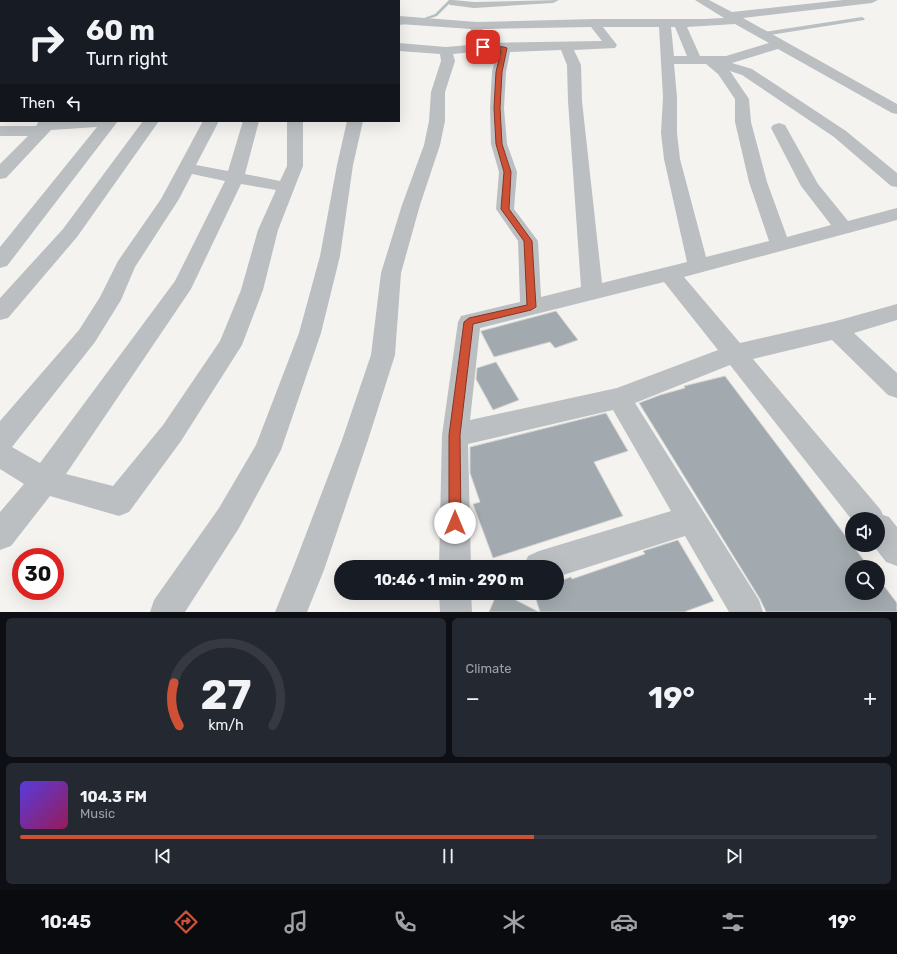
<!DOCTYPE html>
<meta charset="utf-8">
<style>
body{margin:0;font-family:Rubik,sans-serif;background:#242831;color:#f1f3f6;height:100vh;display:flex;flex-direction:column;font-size:15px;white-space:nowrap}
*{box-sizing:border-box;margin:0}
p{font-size:13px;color:#9ea1a6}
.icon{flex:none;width:22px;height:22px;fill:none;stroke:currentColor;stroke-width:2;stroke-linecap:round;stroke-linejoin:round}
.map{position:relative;height:612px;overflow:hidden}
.details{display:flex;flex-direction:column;gap:6px;padding:6px;background:#0d0f14;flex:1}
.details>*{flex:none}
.hud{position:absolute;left:0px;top:0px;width:400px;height:122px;box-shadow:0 4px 16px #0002;background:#171b24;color:#f1f3f6;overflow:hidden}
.tools{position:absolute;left:845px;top:512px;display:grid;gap:8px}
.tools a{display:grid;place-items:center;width:40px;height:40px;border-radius:50%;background:#171b24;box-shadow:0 4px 16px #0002;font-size:20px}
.speed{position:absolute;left:12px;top:548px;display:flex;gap:8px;font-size:20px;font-weight:700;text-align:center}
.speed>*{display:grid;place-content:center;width:52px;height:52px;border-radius:50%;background:#171b24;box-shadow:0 4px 16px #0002;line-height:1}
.speed .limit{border:6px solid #d22;background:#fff;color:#111}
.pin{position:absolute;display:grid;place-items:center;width:34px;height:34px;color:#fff;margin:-17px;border-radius:8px;box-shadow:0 2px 6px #0006}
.me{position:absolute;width:44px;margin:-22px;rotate:0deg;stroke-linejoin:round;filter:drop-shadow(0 0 3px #0008)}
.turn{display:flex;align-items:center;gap:14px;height:84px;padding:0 20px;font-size:18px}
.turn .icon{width:52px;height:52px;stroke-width:2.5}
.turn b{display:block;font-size:28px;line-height:34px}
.then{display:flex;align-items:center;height:38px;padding:0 20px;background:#0003;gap:8px;font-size:15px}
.big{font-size:30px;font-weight:700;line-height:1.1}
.details .widget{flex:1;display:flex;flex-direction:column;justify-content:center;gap:6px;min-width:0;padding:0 14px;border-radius:6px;background:#242831}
.details .dial{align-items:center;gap:0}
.dial svg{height:104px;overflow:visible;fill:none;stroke:#363941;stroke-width:7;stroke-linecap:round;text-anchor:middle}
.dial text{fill:#f1f3f6;stroke:none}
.song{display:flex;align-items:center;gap:12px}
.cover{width:48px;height:48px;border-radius:6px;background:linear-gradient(135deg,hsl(250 70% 55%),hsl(330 70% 35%))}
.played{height:4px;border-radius:2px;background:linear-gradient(90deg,#ce5136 60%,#363941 60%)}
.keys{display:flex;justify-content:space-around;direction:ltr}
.heat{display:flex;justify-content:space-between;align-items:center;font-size:22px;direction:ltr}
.details .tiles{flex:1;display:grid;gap:6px;grid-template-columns:1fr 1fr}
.widget:last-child{grid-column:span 2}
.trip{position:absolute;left:334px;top:560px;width:230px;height:40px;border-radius:20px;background:#171b24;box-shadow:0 4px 16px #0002;font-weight:700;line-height:40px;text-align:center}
.tab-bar{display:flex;height:64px;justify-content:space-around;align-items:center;background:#090b0e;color:#9ea1a6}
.tab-bar .icon{width:28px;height:28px}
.tab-bar .active{color:#ce5136}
.tab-bar b{font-size:18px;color:#f1f3f6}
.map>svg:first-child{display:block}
</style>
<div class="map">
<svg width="897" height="612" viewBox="0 0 897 612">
<rect width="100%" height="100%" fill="#f4f3f0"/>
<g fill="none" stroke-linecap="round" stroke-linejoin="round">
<g fill="#b3bfc2" fill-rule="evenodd">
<path d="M213,0H221L224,1H216Z"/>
<path d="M449,0H453L437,16L419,22V20L435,14Z"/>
<path d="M410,22L411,23L399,25V23Z"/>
</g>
</g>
<g fill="#a3aaaf" stroke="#d5d5d3">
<path d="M556,311L578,340L555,348L550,342L494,357L481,332V331Z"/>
<path d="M496,362L519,400L493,410L476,379L477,368Z"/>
<path d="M725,376L869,567H852V593H878V578L897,603V612H766L760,599L639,403L660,395L685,388L684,386Z"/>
<path d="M606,413L628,451L594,462L623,516L493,558L473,504L480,502L470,473V447Z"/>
<path d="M678,540L714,601L684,612H540L534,593H557V582L571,577L572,579L645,554L643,551Z"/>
<path d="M497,593H502L539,612H489Z"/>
</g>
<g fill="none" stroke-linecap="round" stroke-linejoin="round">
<path fill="#bbbfc2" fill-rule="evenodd" d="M862,17L865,19L864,20L764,36L761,34L764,32Z"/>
<g fill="#bbbfc2" fill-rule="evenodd">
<path d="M21,0H33L20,1Z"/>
<path d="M96,0H108L95,1Z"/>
<path d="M127,0H139L126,1Z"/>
<path d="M153,0H172L173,1H154Z"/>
<path d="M251,0H268L269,1H252Z"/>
<path d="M282,0H294L281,1Z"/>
<path d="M313,0H325L312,1Z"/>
<path d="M356,0H368L355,1Z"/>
<path d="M453,0L474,2L559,0L553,3L474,8L450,5L448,3Z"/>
<path d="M695,0H709L732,12L843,0H878L872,3L743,18L897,104V114L892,113L778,49L732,63L752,69L846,131L897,173V187L891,186L834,137L742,75L730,71L749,99L751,122L767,182L787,237L831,225L801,186L771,128L773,125L779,123L785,125L818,184L848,221L897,208V220L684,277L740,343L836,321L897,304V320L854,333L897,373V398L888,395L832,340L753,359L880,509L883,515L889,517L897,527V566L886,562L873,545H878V519L852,520L730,365L635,403L759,600L763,612H729L685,536L557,577V567H523L528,556L539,551L671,511L613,410L468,444L471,567H439L442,435L458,322L461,316L520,302L518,241L496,209L499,172L491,144L490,108L492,72L497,51H483L453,54L455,61L445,92V121L440,145L420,205L401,273L395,355L368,440L324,570L307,612H275L293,568L342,440L371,355L381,273L402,205L424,145L429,121L431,92L441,61L440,54L399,51V43L446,47L469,45L471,29L399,24V16L477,22L594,19H704L724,18ZM735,24L769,43L726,56H700L687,27ZM591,27L602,41L482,43L483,29ZM603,27H659L663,97L661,133L664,159L687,262L602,283L582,101L581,65L574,50L615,48L617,45ZM671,27H675L687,56H674ZM561,50L567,65L568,101L581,287L541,297L538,241L514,209L517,172L507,144L504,108L506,72L510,52ZM674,64H706L718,74L735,99V122L749,182L769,241L706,257L680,159L677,133V97ZM664,282L718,350L617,388L470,420L480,328Z"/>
<path d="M1,21V29L0,30V22Z"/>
<path d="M0,66H1L0,75Z"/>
<path d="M39,121H118L7,266L0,268V247L97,127L51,130L6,178L0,179V164L28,136H0V126H36Z"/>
<path d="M143,121H159L77,237L8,318L0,320V298L63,229Z"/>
<path d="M203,121H219L196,165L228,171L243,121H259L245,174L280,181L287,166V121H303V166L278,230L263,290L242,345L181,441L129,512L119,516L50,496L11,546L0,550V512L24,484L0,469V421L79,330L100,297L118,261L161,199ZM192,174L225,181L175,281L40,463L12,447L95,342L121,300L135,267L179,199ZM241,184L276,190L258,230L241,290L220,341L163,425L113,486L66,474L191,289Z"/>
<path d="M347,121H363L353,165L340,256L321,333L281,450L239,528L185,612H150L154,600L219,508L256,445L299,333L320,256L337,165Z"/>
<path d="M439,593H471L472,612H440Z"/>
</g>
</g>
<path fill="#ce5136" stroke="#863523" d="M483,45L504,47L507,48L502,72L500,108L502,144L511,172L509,209L532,241L536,307L531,310L473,324L460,435L461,523L459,527L455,529L451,527L449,523V435L464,322L469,318L527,305L524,241L501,209L504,172L496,144L494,108L496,72L501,50L481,48V46Z"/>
</svg>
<div class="tools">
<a><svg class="icon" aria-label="sound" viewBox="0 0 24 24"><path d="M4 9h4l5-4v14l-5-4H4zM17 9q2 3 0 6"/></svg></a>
<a><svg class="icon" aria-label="search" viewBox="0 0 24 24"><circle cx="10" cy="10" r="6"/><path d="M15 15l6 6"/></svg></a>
</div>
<div class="speed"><div class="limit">30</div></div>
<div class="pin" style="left:483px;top:47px;background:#d93025"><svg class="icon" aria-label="arrive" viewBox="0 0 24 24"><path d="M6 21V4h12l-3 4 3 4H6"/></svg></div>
<svg class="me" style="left:455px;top:523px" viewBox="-20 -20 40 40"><circle r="19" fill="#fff"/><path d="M0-13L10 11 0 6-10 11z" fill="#ce5136"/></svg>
<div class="trip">10:46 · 1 min · 290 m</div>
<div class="hud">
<div class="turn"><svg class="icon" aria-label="right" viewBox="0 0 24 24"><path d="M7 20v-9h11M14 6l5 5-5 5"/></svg><div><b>60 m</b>Turn right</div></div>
<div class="then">Then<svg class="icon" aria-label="left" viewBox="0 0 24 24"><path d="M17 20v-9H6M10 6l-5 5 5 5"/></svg></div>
</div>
</div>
<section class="details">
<div class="tiles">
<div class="widget dial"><svg viewBox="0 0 100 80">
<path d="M14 69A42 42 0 1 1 86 69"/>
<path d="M14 69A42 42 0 0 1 10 36" stroke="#ce5136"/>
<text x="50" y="56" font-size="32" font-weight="700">27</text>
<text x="50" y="72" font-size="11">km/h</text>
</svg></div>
<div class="widget"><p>Climate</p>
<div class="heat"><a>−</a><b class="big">19°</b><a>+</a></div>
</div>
<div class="widget">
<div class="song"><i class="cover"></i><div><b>104.3 FM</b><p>Music</p></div></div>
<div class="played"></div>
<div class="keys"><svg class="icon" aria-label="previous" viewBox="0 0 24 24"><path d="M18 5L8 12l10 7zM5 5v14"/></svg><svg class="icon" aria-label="pause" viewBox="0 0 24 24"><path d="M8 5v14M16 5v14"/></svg><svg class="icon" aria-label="next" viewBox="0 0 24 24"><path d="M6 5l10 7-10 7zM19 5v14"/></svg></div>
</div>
</div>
</section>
<nav class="tab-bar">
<b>10:45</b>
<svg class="icon active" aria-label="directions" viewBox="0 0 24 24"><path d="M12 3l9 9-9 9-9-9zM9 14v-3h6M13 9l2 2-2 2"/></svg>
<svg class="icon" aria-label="music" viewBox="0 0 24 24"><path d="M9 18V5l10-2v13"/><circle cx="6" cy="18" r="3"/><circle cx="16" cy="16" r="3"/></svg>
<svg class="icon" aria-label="phone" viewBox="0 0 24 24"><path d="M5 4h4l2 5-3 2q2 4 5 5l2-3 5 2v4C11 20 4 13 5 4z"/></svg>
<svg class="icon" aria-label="climate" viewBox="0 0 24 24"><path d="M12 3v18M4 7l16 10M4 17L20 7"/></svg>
<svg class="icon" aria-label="car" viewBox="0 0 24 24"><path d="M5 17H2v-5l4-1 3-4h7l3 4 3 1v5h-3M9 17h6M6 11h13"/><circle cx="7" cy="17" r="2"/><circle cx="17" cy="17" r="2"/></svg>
<svg class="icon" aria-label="filters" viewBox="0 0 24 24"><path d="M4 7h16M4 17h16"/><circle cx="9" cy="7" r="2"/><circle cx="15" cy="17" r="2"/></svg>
<b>19°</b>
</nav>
